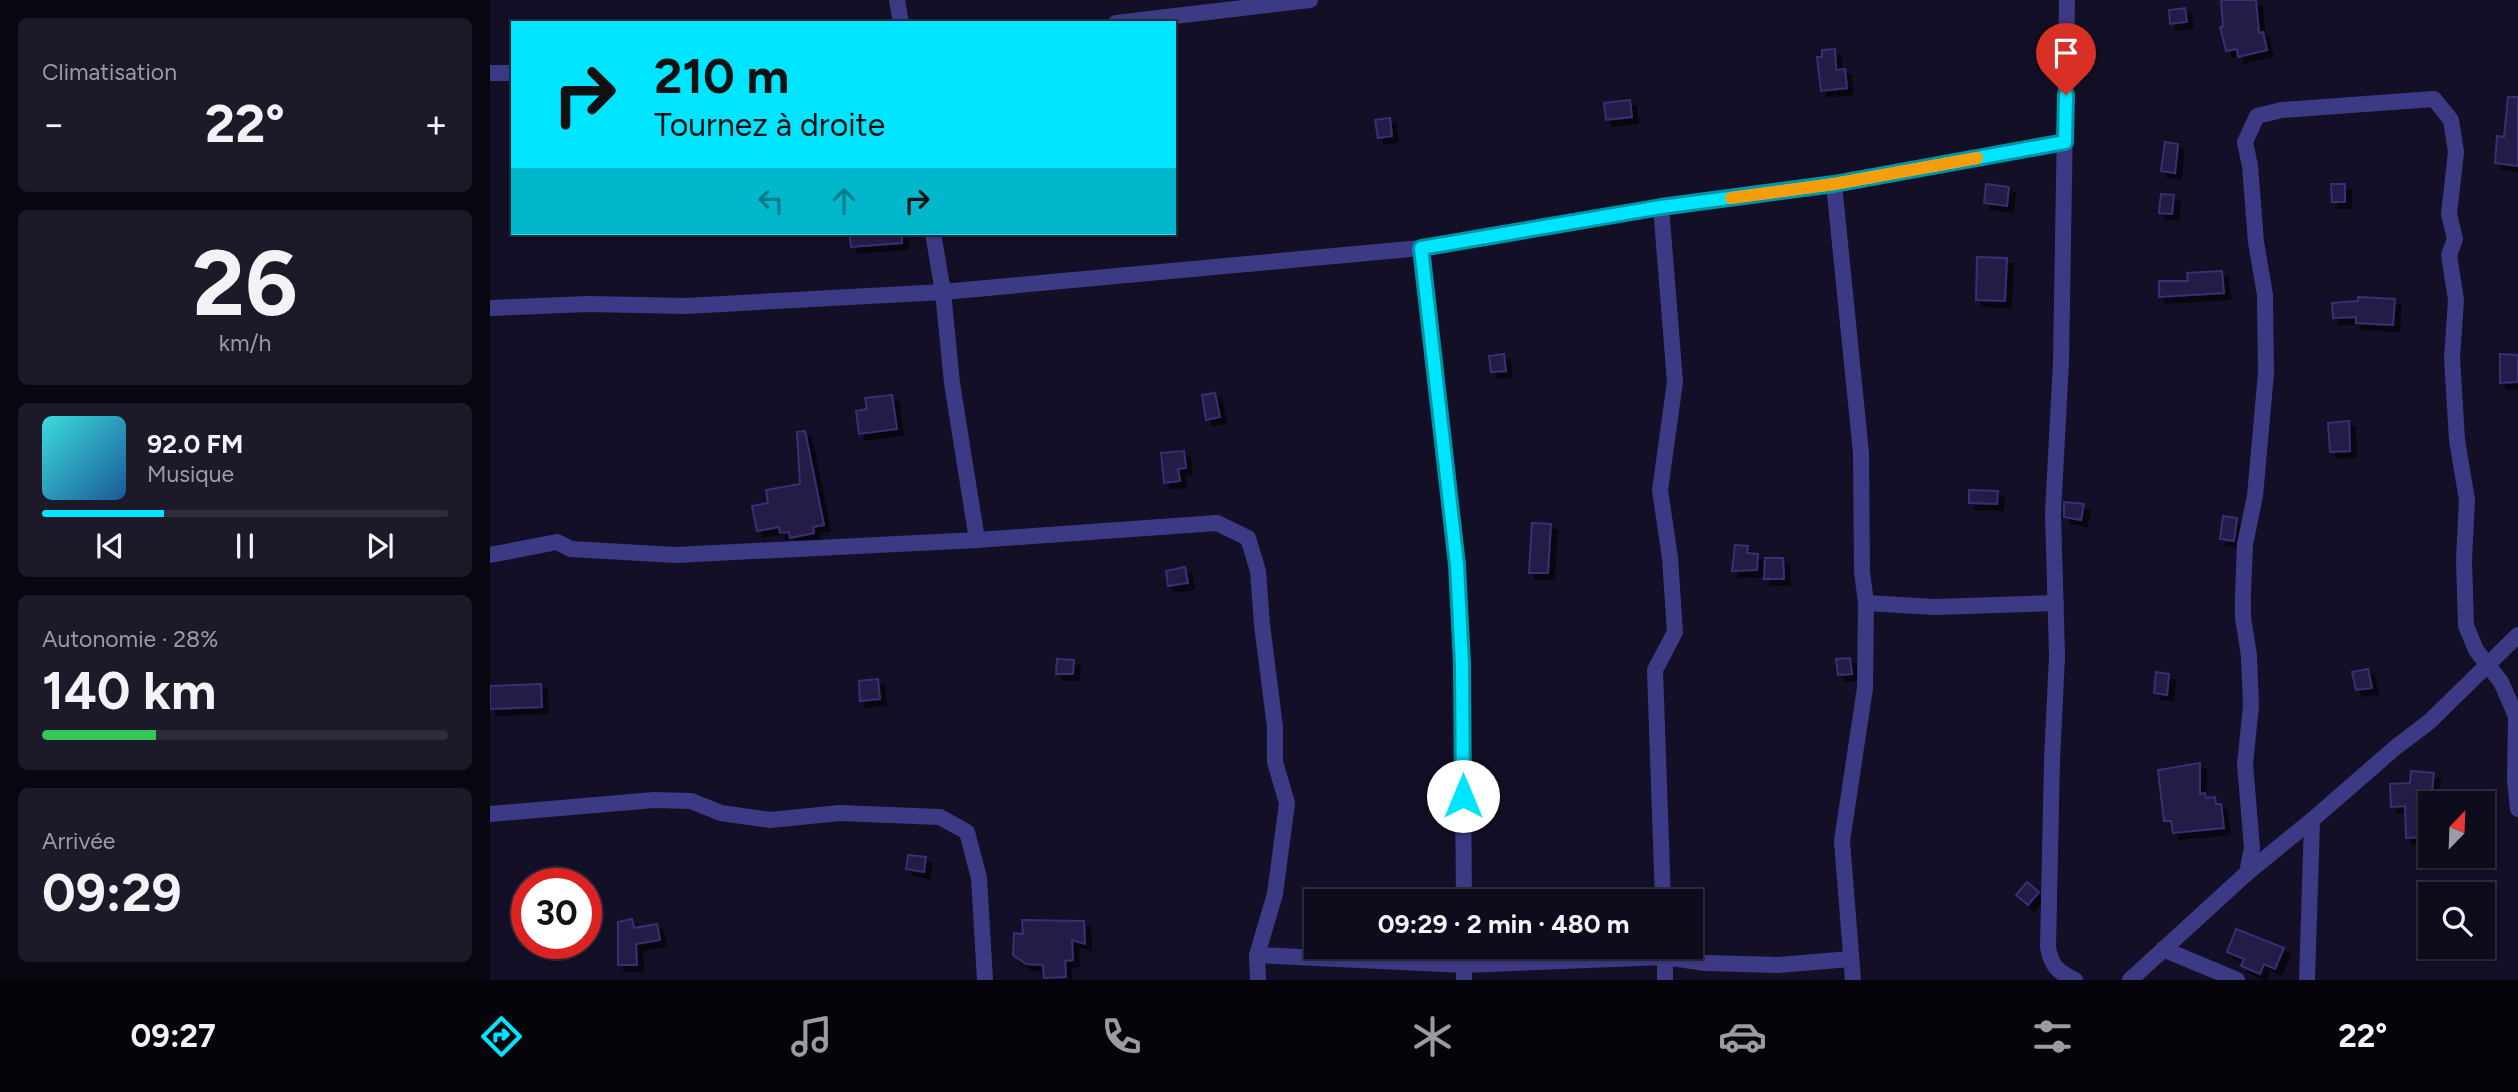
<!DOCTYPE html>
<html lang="fr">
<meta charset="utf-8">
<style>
body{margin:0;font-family:Figtree,sans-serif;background:#1c1929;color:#f1f3f6;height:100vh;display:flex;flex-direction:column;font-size:26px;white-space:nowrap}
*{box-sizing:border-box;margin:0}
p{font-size:23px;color:#9b9ba3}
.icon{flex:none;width:38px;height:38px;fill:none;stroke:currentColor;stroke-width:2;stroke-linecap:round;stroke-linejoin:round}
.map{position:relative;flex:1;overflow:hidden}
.drawer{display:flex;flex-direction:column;gap:18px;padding:18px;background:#08060f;width:490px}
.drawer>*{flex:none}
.hud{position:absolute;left:21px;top:21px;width:665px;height:214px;border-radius:0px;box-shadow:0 2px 5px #0004,0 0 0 2px #2e2b3b;background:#00e5ff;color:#111;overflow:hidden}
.needle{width:46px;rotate:23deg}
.buttons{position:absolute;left:1928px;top:791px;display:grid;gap:14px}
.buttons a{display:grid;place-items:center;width:77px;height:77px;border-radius:0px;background:#0e0b1c;box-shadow:0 2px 5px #0004,0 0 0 2px #2e2b3b;font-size:35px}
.speed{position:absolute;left:21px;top:868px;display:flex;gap:14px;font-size:35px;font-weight:700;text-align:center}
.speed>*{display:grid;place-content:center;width:91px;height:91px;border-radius:50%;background:#0e0b1c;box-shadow:0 2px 5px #0004,0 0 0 2px #2e2b3b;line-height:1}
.speed .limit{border:10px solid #d22;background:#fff;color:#111}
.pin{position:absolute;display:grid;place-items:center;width:60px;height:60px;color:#fff;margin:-72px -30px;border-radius:50% 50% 50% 0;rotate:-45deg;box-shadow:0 0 7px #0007}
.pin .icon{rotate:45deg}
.me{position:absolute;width:77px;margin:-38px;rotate:0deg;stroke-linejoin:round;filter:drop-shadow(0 0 5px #0008)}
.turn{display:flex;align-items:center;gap:24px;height:147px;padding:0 28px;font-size:32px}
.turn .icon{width:91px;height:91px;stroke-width:2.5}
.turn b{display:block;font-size:49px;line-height:60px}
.lanes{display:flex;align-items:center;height:66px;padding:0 28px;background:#0003;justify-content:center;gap:35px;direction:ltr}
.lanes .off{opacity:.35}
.big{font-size:52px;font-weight:700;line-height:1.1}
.drawer .card{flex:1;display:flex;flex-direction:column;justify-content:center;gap:10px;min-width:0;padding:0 24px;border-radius:10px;background:#1c1929}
.drawer .dial{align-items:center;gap:0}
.dial b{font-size:91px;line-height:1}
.song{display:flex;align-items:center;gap:21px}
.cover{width:84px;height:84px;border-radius:10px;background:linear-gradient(135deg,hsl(180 70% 55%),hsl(210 70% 35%))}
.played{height:7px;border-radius:4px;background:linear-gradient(90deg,#00e5ff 30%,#2e2b3b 30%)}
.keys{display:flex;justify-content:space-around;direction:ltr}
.heat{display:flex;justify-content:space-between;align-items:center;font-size:38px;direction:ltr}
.charge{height:10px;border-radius:5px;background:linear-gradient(90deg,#34c759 28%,#2e2b3b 0)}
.trip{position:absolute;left:814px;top:889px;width:399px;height:70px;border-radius:0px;background:#0e0b1c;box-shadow:0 2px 5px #0004,0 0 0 2px #2e2b3b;font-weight:700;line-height:70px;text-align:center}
.tabs{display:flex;height:112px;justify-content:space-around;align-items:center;background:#06040b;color:#9b9ba3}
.tabs .icon{width:49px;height:49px}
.tabs .active{color:#00e5ff}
.tabs b{font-size:32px;color:#f1f3f6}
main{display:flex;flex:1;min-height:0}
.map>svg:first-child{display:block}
</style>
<main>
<section class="drawer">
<div class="card"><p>Climatisation</p>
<div class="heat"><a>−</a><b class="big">22°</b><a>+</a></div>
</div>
<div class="card dial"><b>26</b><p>km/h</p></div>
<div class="card">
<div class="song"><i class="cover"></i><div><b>92.0 FM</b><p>Musique</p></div></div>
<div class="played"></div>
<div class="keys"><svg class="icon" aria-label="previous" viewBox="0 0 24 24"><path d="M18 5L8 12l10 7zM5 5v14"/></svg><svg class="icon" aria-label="pause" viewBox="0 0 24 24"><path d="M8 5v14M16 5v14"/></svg><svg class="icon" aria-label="next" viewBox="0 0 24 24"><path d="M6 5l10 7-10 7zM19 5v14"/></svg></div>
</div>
<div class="card"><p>Autonomie · 28%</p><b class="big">140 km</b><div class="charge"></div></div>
<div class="card"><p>Arrivée</p><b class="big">09:29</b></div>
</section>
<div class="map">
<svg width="2028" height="980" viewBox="0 0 2028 980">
<defs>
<filter id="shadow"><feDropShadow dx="6" dy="6" stdDeviation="0" flood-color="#0009"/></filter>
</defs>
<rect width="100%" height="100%" fill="#130f26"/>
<g fill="#241b47" stroke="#3b2d73" stroke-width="2" filter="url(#shadow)">
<path d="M1731,0H1766L1769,33L1773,32L1777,50L1748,57L1747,49L1736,51L1730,27H1733Z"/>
<path d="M1695,8L1697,22L1680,24L1679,10Z"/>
<path d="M1345,49L1346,70L1355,69L1357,88L1331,91L1327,57H1332V50Z"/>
<path d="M2018,97H2028V166L2005,163L2007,136L2014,137Z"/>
<path d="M1140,100L1142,117L1116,120L1114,103Z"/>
<path d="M900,118L902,136L888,138L885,120Z"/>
<path d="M1675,142L1688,144L1685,173L1671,171Z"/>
<path d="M1496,184L1519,187L1517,206L1494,203Z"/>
<path d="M1841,184H1855V202H1842Z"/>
<path d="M1671,194L1684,195L1682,214L1669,213Z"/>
<path d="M359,233H412V243L361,247Z"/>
<path d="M1487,257L1517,258L1515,301L1486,300Z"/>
<path d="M1732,271L1734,293L1669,297V281H1698L1697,273Z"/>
<path d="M1868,297L1905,299L1903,325L1866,323V317L1843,318L1842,303L1868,301Z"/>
<path d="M1014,354L1016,371L1001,372L999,356Z"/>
<path d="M2010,354L2028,355V382L2010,383Z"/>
<path d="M725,393L730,417L716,420L712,395Z"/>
<path d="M402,395L407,429L369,434L366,411L377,409L375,398Z"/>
<path d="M1859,421L1860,451L1840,452L1838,423Z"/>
<path d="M315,431L334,525L323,527L324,533L300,538L299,532L290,533L289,527L267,531L262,506L278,503L276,490L310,484L307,432Z"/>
<path d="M694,451L696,468L688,469L690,481L674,483L671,453Z"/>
<path d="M1479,490L1508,491L1507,504L1479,503Z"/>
<path d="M1574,502L1594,504L1591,520L1574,517Z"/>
<path d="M1733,516L1747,518L1744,541L1730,539Z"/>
<path d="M1042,523L1061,524L1058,573H1039Z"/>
<path d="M1245,545L1258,546L1257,553L1268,554L1267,570L1242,571Z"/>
<path d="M1275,558H1293L1294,579H1274Z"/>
<path d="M695,567L698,583L678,586L676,571Z"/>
<path d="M1360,658L1362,674L1348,675L1346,659Z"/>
<path d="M567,659L584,660L583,674H566Z"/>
<path d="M1878,669L1882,688L1866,690L1862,672Z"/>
<path d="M1666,672L1679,674L1677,695L1664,693Z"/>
<path d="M388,679L390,699L370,701L369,681Z"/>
<path d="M51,684L52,707L0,709V686Z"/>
<path d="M1710,763V794L1715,793L1716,798L1725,797L1726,804H1731L1734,828L1683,833L1681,821H1674L1668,770Z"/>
<path d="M1921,771L1944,773L1942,790L1972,793L1971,803H1941V831H1936V837L1916,838L1915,806L1901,807L1900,784L1920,783Z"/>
<path d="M418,855L436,857L434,872L416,869Z"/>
<path d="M1537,882L1549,892L1538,905L1526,895Z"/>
<path d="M142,919L144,928L167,924L170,940L146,944L147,965H128V922Z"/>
<path d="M532,920L594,921L595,944L582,940L583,960L575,961L576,977L554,978L553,965L536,964L523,955L524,933L533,934Z"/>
<path d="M1746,929L1794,948L1785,969L1774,964L1770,974L1751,966L1754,959L1737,952Z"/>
</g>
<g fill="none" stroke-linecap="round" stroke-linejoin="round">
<g stroke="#3d3a85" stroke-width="16">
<path d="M407,0L411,23"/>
<path d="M1577,0L1571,362L1563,513L1567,656L1562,760L1558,947C1561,966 1568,972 1585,980"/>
<path d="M626,23L820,0"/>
<path d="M0,73H23"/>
<path d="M1344,184L1371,453L1372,572L1376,603L1375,688L1352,841L1363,980"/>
<path d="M1171,207L1185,382L1170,490L1180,558L1185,632L1165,670L1173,901"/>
<path d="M443,233L453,292L462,383L487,540"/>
<path d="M931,248L967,564L972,664L974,901"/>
<path d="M0,308L98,304L196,306L453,292L931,248L1171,207L1344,184L1575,142"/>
<path d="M0,555L67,542L81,549L186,555L487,540L727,523L758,538L768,571L772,625L785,727V762L797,803L785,894L767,955L768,980"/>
<path d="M1376,603L1444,607L1566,603"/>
<path d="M0,814L164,800L201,801L231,813L280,820L350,813L450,817L477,832L489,878L495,980"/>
<path d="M1757,873L1762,848L1755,764L1761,706L1759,656L1753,617V594L1755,544L1765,496L1776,373L1775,295L1766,242L1760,166L1755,142L1767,116L1792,110L1944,99L1961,120L1966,152L1959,214L1965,239L1959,255L1966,300L1962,358L1967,440L1977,500L1974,560L1976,626L1986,650L2011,682L2026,716L2025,780L2028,809"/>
<path d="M1673,949L1747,980"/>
<path d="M767,955L974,965L1175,957L1215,963L1288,965L1360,959"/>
<path d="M974,980V947"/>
<path d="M1175,980V949"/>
<path d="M1640,980L1757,873L1822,820L1906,747L1939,722L2028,635"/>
<path d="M1817,980L1822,820"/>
</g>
</g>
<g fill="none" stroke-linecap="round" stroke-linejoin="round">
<defs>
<path id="route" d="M973,796L972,664L967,565L931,248L1171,207L1344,184L1575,142L1576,95"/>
</defs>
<use href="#route" stroke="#0095a6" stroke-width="18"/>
<use href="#route" stroke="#00e5ff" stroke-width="12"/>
<path stroke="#f59e0b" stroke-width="12" d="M1241,198L1344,184L1487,158"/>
</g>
</svg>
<div class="buttons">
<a><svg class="needle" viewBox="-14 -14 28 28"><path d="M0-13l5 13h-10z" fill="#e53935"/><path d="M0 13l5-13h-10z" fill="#9b9ba3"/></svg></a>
<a><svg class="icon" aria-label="search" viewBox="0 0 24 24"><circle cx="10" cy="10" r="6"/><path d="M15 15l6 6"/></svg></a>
</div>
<div class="speed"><div class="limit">30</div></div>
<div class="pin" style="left:1576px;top:95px;background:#d93025"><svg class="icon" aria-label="arrive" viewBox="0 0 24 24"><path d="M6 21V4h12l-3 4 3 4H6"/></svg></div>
<svg class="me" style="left:973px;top:796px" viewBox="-20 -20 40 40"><circle r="19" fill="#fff"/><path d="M0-13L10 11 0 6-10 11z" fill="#00e5ff"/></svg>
<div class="trip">09:29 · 2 min · 480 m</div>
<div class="hud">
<div class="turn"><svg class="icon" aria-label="right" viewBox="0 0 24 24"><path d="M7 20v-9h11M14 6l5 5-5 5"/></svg><div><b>210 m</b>Tournez à droite</div></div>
<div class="lanes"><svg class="icon off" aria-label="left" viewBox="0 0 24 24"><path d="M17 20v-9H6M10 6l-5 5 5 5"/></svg><svg class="icon off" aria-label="ahead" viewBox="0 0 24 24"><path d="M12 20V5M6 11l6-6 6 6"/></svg><svg class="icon" aria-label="right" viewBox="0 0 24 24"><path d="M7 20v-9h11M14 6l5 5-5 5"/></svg></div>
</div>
</div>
</main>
<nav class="tabs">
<b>09:27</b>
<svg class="icon active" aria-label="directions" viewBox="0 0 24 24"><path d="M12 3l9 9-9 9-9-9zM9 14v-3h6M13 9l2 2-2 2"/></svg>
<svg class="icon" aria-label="music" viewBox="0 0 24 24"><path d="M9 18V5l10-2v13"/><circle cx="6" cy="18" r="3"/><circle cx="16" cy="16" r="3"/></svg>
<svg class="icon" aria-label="phone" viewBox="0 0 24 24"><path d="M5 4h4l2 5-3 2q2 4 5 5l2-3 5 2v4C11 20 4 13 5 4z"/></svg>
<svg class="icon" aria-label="climate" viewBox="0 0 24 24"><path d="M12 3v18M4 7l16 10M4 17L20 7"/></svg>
<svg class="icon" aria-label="car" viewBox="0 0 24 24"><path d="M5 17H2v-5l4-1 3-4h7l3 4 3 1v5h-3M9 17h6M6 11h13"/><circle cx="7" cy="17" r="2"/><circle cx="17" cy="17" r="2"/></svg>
<svg class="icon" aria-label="filters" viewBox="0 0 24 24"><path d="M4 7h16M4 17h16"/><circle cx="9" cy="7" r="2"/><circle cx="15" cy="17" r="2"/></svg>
<b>22°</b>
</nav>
